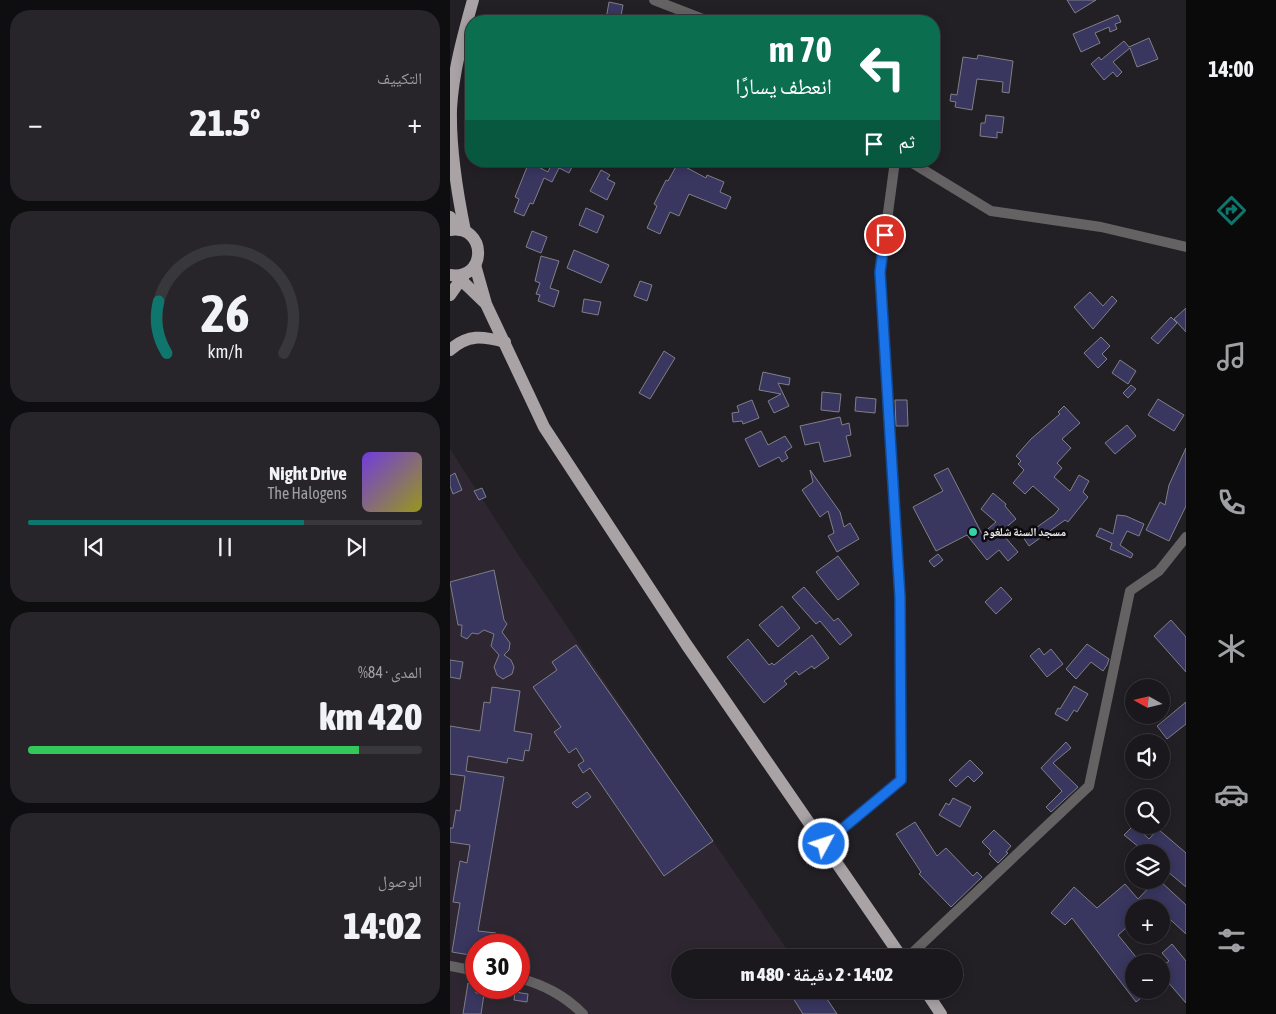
<!DOCTYPE html>
<html lang="ar">
<meta charset="utf-8">
<style>
body{margin:0;font-family:"Asap Condensed","Noto Naskh Arabic",sans-serif;background:#272529;color:#f1f3f6;direction:rtl;height:100vh;display:flex;flex-direction:column;font-size:19px;white-space:nowrap}
*{box-sizing:border-box;margin:0}
p{font-size:16px;color:#9fa0a3}
.icon{flex:none;width:28px;height:28px;fill:none;stroke:currentColor;stroke-width:2;stroke-linecap:round;stroke-linejoin:round}
.map{position:relative;flex:1;overflow:hidden;direction:ltr}
.sheet{display:flex;flex-direction:column;gap:10px;padding:10px;background:#0e0d0f;width:450px}
.sheet>*{flex:none}
.banner{position:absolute;left:15px;top:15px;width:475px;height:152px;border-radius:20px;box-shadow:0 2px 12px #0003,0 0 0 1px #38373b;direction:rtl;background:#0b6e4f;color:#fff;overflow:hidden}
.needle{width:32px;rotate:278deg}
.controls{position:absolute;left:675px;top:679px;display:grid;gap:10px}
.controls a{display:grid;place-items:center;width:45px;height:45px;border-radius:50%;background:#1a181c;box-shadow:0 2px 12px #0003,0 0 0 1px #38373b;font-size:25px}
.speed{position:absolute;left:15px;top:934px;display:flex;gap:10px;font-size:25px;font-weight:700;text-align:center}
.speed>*{display:grid;place-content:center;width:65px;height:65px;border-radius:50%;background:#1a181c;box-shadow:0 2px 12px #0003,0 0 0 1px #38373b;line-height:1}
.speed .limit{border:8px solid #d22;background:#fff;color:#111}
.pin{position:absolute;display:grid;place-items:center;width:42px;height:42px;color:#fff;margin:-21px;border:2px solid #fff;border-radius:50%;box-shadow:0 1px 5px #0007}
.me{position:absolute;width:55px;margin:-28px;rotate:50deg;stroke-linejoin:round;filter:drop-shadow(0 0 4px #0008)}
.turn{display:flex;align-items:center;gap:18px;height:105px;padding:0 25px;font-size:22px}
.turn .icon{width:65px;height:65px;stroke-width:2.5}
.turn b{display:block;font-size:35px;line-height:42px}
.then{display:flex;align-items:center;height:48px;padding:0 25px;background:#0003;gap:10px;font-size:19px}
.big{font-size:38px;font-weight:800;line-height:1.1}
.sheet .tile{flex:1;display:flex;flex-direction:column;justify-content:center;gap:8px;min-width:0;padding:0 18px;border-radius:20px;background:#272529}
.sheet .dial{align-items:center;gap:0}
.dial svg{height:130px;overflow:visible;fill:none;stroke:#38373b;stroke-width:7;stroke-linecap:round;text-anchor:middle}
.dial text{fill:#f1f3f6;stroke:none}
.song{display:flex;align-items:center;gap:15px}
.cover{width:60px;height:60px;border-radius:8px;background:linear-gradient(135deg,hsl(260 70% 55%),hsl(60 70% 35%))}
.played{height:5px;border-radius:2px;background:linear-gradient(90deg,#0f766e 70%,#38373b 70%)}
.keys{display:flex;justify-content:space-around;direction:ltr}
.heat{display:flex;justify-content:space-between;align-items:center;font-size:28px;direction:ltr}
.charge{height:8px;border-radius:4px;background:linear-gradient(90deg,#34c759 84%,#38373b 0)}
.trip{position:absolute;left:221px;top:949px;width:292px;height:50px;border-radius:25px;background:#1a181c;box-shadow:0 2px 12px #0003,0 0 0 1px #38373b;font-weight:800;line-height:50px;text-align:center;direction:rtl}
main{display:flex;flex:1;min-height:0}
.tab-bar{display:flex;flex-direction:column;width:90px;justify-content:space-around;align-items:center;background:#0a0a0b;color:#9fa0a3}
.tab-bar .icon{width:35px;height:35px}
.tab-bar .active{color:#0f766e}
.tab-bar b{font-size:22px;color:#f1f3f6}
.map>svg:first-child{display:block}
</style>
<main>
<nav class="tab-bar">
<b>14:00</b>
<svg class="icon active" aria-label="directions" viewBox="0 0 24 24"><path d="M12 3l9 9-9 9-9-9zM9 14v-3h6M13 9l2 2-2 2"/></svg>
<svg class="icon" aria-label="music" viewBox="0 0 24 24"><path d="M9 18V5l10-2v13"/><circle cx="6" cy="18" r="3"/><circle cx="16" cy="16" r="3"/></svg>
<svg class="icon" aria-label="phone" viewBox="0 0 24 24"><path d="M5 4h4l2 5-3 2q2 4 5 5l2-3 5 2v4C11 20 4 13 5 4z"/></svg>
<svg class="icon" aria-label="climate" viewBox="0 0 24 24"><path d="M12 3v18M4 7l16 10M4 17L20 7"/></svg>
<svg class="icon" aria-label="car" viewBox="0 0 24 24"><path d="M5 17H2v-5l4-1 3-4h7l3 4 3 1v5h-3M9 17h6M6 11h13"/><circle cx="7" cy="17" r="2"/><circle cx="17" cy="17" r="2"/></svg>
<svg class="icon" aria-label="filters" viewBox="0 0 24 24"><path d="M4 7h16M4 17h16"/><circle cx="9" cy="7" r="2"/><circle cx="15" cy="17" r="2"/></svg>
</nav>
<div class="map">
<svg width="736" height="1014" viewBox="0 0 736 1014">
<rect width="100%" height="100%" fill="#232025"/>
<path fill="#2e2731" fill-rule="evenodd" d="M0,449L67,553L342,957L230,958V990H365L381,1014H0ZM26,945H69V988H26Z"/>
<g fill="#393660" stroke="#7f7f87">
<path d="M617,0H646L625,13Z"/>
<path d="M159,2L173,5L170,21L156,19Z"/>
<path d="M668,15L671,22L665,24L667,29L660,32L659,27L645,33L650,43L631,52L623,34Z"/>
<path d="M699,38L708,59L687,67L680,48L663,62L672,72L667,77L663,72L654,80L641,64L649,57L651,60L674,41L679,47Z"/>
<path d="M528,55L563,61L559,93L552,92L553,82L527,79L522,110L505,107L506,102L500,101L501,94L507,95L513,57L527,59Z"/>
<path d="M536,115L554,117L552,133L547,132V138L530,136L531,123H535Z"/>
<path d="M94,161H125L119,173L109,168L102,182L94,178L83,204L80,203L74,216L64,212L69,199L65,197L79,162L98,172L101,165Z"/>
<path d="M228,163L256,178L257,175L274,182L270,192L281,197L276,209L239,194L229,216L220,212L210,234L197,228L207,206L204,204L216,180L218,181Z"/>
<path d="M151,170L160,175L157,179L165,183L157,200L140,191Z"/>
<path d="M136,208L154,216L147,233L129,225Z"/>
<path d="M82,231L97,237L91,253L76,247Z"/>
<path d="M124,250L159,265L151,283L117,268Z"/>
<path d="M91,256L109,261L100,288L109,291L104,307L88,301L90,295L86,294L90,283L85,281Z"/>
<path d="M190,281L202,285L197,301L184,296Z"/>
<path d="M640,292L653,306L662,296L667,301L643,329L624,307Z"/>
<path d="M134,299L151,302L148,315L132,312Z"/>
<path d="M736,308V332L724,319Z"/>
<path d="M721,317L727,323L708,344L701,338Z"/>
<path d="M651,337L660,346L652,354L657,359L648,368L634,353Z"/>
<path d="M214,351L225,358L200,399L189,393Z"/>
<path d="M670,360L686,371L678,384L662,373Z"/>
<path d="M313,372L340,378L339,385L328,383L339,406L324,413L318,401L331,394L309,390Z"/>
<path d="M681,385L686,389L678,398L673,393Z"/>
<path d="M372,392L391,394L389,412L371,410Z"/>
<path d="M406,397L426,399L425,413L405,411Z"/>
<path d="M708,399L734,415L724,431L698,415Z"/>
<path d="M302,400L309,418L293,424L292,421L283,422L282,413L289,412L287,406Z"/>
<path d="M445,400H457L458,426H446Z"/>
<path d="M614,406L630,423L612,439L621,448L607,463L612,468L604,477L620,491L629,475L639,481L633,492L638,497L618,522L615,520L579,546L573,537L604,515L609,509L583,486L575,494L563,483L574,470L568,464L571,461L566,456L581,439L610,414L608,412Z"/>
<path d="M390,417L392,425L399,423L401,435L396,436L401,456L374,462L369,442L355,445L350,426Z"/>
<path d="M677,425L686,436L665,454L655,443Z"/>
<path d="M311,431L318,445L335,436L342,447L335,452L338,458L332,462L329,457L309,467L295,439Z"/>
<path d="M736,448V506L719,541L696,530L710,502L715,505L719,485Z"/>
<path d="M498,468L532,534L546,522L531,509L543,493L556,504L555,506L566,519L553,530L558,535L555,537L568,552L558,561L549,550L537,560L517,535L486,551L463,507L493,491L484,475Z"/>
<path d="M360,470L390,512L394,527L400,523L409,539L387,552L378,536L384,533L378,511L370,517L352,490L363,482Z"/>
<path d="M5,473L12,490L3,494L0,486V476Z"/>
<path d="M32,488L36,497L29,500L24,491Z"/>
<path d="M667,515L676,516L694,524L689,536L677,531L670,545L683,554L681,558L660,549L662,543L646,536L650,528L663,534Z"/>
<path d="M488,554L493,560L484,567L479,561Z"/>
<path d="M388,556L409,584L388,600L366,572Z"/>
<path d="M44,570L54,620L57,624L52,632L60,643L59,650L54,655L61,660L64,667L62,674L53,679L47,675L44,667L49,655L41,646L44,634L34,630L28,634L22,633L17,639L11,636L12,625H8L0,582Z"/>
<path d="M354,587L384,621L388,618L402,635L390,645L370,621L366,624L342,597Z"/>
<path d="M551,587L562,599L546,614L535,602Z"/>
<path d="M332,606L350,628L328,647L309,625Z"/>
<path d="M721,620L736,637V672L704,636Z"/>
<path d="M362,635L379,658L364,669L362,666L349,675L346,671L334,681L337,684L314,703L277,657L298,639L319,665L322,663L324,665Z"/>
<path d="M637,644L659,659L657,665L653,671L641,662L626,679L616,669Z"/>
<path d="M126,645L263,841L214,876L140,768L133,773L128,765L134,761L126,748L119,753L104,732L111,727L83,687L107,670L102,662Z"/>
<path d="M589,648L594,655L601,649L613,664L597,677L580,656Z"/>
<path d="M0,660L13,662L10,679L0,677Z"/>
<path d="M624,686L638,694L627,712L624,710L617,721L605,714L608,708L610,709Z"/>
<path d="M42,687L70,691L64,731L82,734L79,751L75,750L73,761L58,758L57,763L18,756L16,771L54,777L28,931L46,933L44,945H26V956L2,952L10,903L3,902L10,861L17,863L20,845L0,842V828H3L6,810L10,811L15,776L0,774V726L30,731L34,702L40,703Z"/>
<path d="M736,702V724L717,739L707,726Z"/>
<path d="M616,742L621,748L603,763L628,787L601,812L596,807L612,791L591,768Z"/>
<path d="M520,760L533,773L524,782L518,776L506,787L499,780Z"/>
<path d="M137,792L141,797L127,808L122,803Z"/>
<path d="M503,798L521,807L510,827L489,815L496,803L499,805Z"/>
<path d="M465,822L487,856L496,848L523,876L527,872L532,877L501,907L469,874L471,872L446,834Z"/>
<path d="M684,825L699,839L708,829L736,853V887L711,866V852H695L674,835Z"/>
<path d="M544,830L561,846L556,852L558,853L548,863L539,854L541,851L532,842Z"/>
<path d="M706,880H709L736,905V934L711,911V908H684V921L668,935L690,962H684V990H701L686,1002L622,918L615,925L601,913L624,887L647,908L675,884L688,899Z"/>
<path d="M722,944L736,961V1003L711,974V967L719,961L712,953Z"/>
<path d="M505,964L514,975L505,982Z"/>
<path d="M18,983L26,985V993L34,994L31,1014H13Z"/>
<path d="M338,990H371L387,1014H353Z"/>
<path d="M65,992L78,994L77,1002L64,1000Z"/>
</g>
<g fill="none" stroke-linecap="round" stroke-linejoin="round">
<g stroke="#656264" stroke-width="10">
<path d="M204,0L258,21"/>
<path d="M459,161L541,211L651,227L736,247"/>
<path d="M374,844L451,780L450,597L430,272L445,161"/>
<path d="M457,958L639,786L680,591L709,571L736,537"/>
<path d="M0,966L26,971"/>
<path d="M69,978C94,985 114,995 133,1014"/>
</g>
<g stroke="#aaa3a6" stroke-width="12">
<path d="M0,217L10,230"/>
<path d="M0,230C37,224 38,281 0,275"/>
<path d="M15,231C7,192 0,150 1,109C3,72 13,36 23,0"/>
<path d="M25,265L36,304L94,427L236,644L452,958"/>
<path d="M7,276L34,302"/>
<path d="M0,295L14,275"/>
<path d="M0,350C18,334 32,336 55,342"/>
<path d="M475,990L491,1014"/>
</g>
</g>
<g fill="none" stroke-linecap="round" stroke-linejoin="round">
<defs>
<path id="route" d="M374,844L451,780L450,597L430,272L435,235"/>
</defs>
<use href="#route" stroke="#114b97" stroke-width="12"/>
<use href="#route" stroke="#1a73e8" stroke-width="9"/>
</g>
<circle fill="#33d4a8" stroke="#0c0a0d" stroke-width="2" cx="523" cy="532" r="5"/>
<g text-anchor="middle" stroke-width="5" stroke-linejoin="round" paint-order="stroke">
<g font-size="12" font-weight="bold" fill="#eae8ec" stroke="#0c0a0d" text-anchor="start">
<text x="533" y="536">مسجد السنة شلغوم</text>
</g>
</g>
</svg>
<div class="controls">
<a><svg class="needle" viewBox="-14 -14 28 28"><path d="M0-13l5 13h-10z" fill="#e53935"/><path d="M0 13l5-13h-10z" fill="#9fa0a3"/></svg></a>
<a><svg class="icon" aria-label="sound" viewBox="0 0 24 24"><path d="M4 9h4l5-4v14l-5-4H4zM17 9q2 3 0 6"/></svg></a>
<a><svg class="icon" aria-label="search" viewBox="0 0 24 24"><circle cx="10" cy="10" r="6"/><path d="M15 15l6 6"/></svg></a>
<a><svg class="icon" aria-label="layers" viewBox="0 0 24 24"><path d="M12 4l9 5-9 5-9-5zM3 14l9 5 9-5"/></svg></a>
<a>+</a>
<a>−</a>
</div>
<div class="speed"><div class="limit">30</div></div>
<div class="pin" style="left:435px;top:235px;background:#d93025"><svg class="icon" aria-label="arrive" viewBox="0 0 24 24"><path d="M6 21V4h12l-3 4 3 4H6"/></svg></div>
<svg class="me" style="left:374px;top:844px" viewBox="-20 -20 40 40"><circle r="17" fill="#1a73e8" stroke="#fff" stroke-width="3"/><path d="M0-11L8 9 0 5-8 9z" fill="#fff"/></svg>
<div class="trip">14:02 · 2 دقيقة · 480 m</div>
<div class="banner">
<div class="turn"><svg class="icon" aria-label="left" viewBox="0 0 24 24"><path d="M17 20v-9H6M10 6l-5 5 5 5"/></svg><div><b>70 m</b>انعطف يسارًا</div></div>
<div class="then">ثم<svg class="icon" aria-label="arrive" viewBox="0 0 24 24"><path d="M6 21V4h12l-3 4 3 4H6"/></svg></div>
</div>
</div>
<section class="sheet">
<div class="tile"><p>التكييف</p>
<div class="heat"><a>−</a><b class="big">21.5°</b><a>+</a></div>
</div>
<div class="tile dial"><svg viewBox="0 0 100 80">
<path d="M14 69A42 42 0 1 1 86 69"/>
<path d="M14 69A42 42 0 0 1 9 37" stroke="#0f766e"/>
<text x="50" y="56" font-size="32" font-weight="700">26</text>
<text x="50" y="72" font-size="11">km/h</text>
</svg></div>
<div class="tile">
<div class="song"><i class="cover"></i><div><b>Night Drive</b><p>The Halogens</p></div></div>
<div class="played"></div>
<div class="keys"><svg class="icon" aria-label="previous" viewBox="0 0 24 24"><path d="M18 5L8 12l10 7zM5 5v14"/></svg><svg class="icon" aria-label="pause" viewBox="0 0 24 24"><path d="M8 5v14M16 5v14"/></svg><svg class="icon" aria-label="next" viewBox="0 0 24 24"><path d="M6 5l10 7-10 7zM19 5v14"/></svg></div>
</div>
<div class="tile"><p>المدى · 84%</p><b class="big">420 km</b><div class="charge"></div></div>
<div class="tile"><p>الوصول</p><b class="big">14:02</b></div>
</section>
</main>
